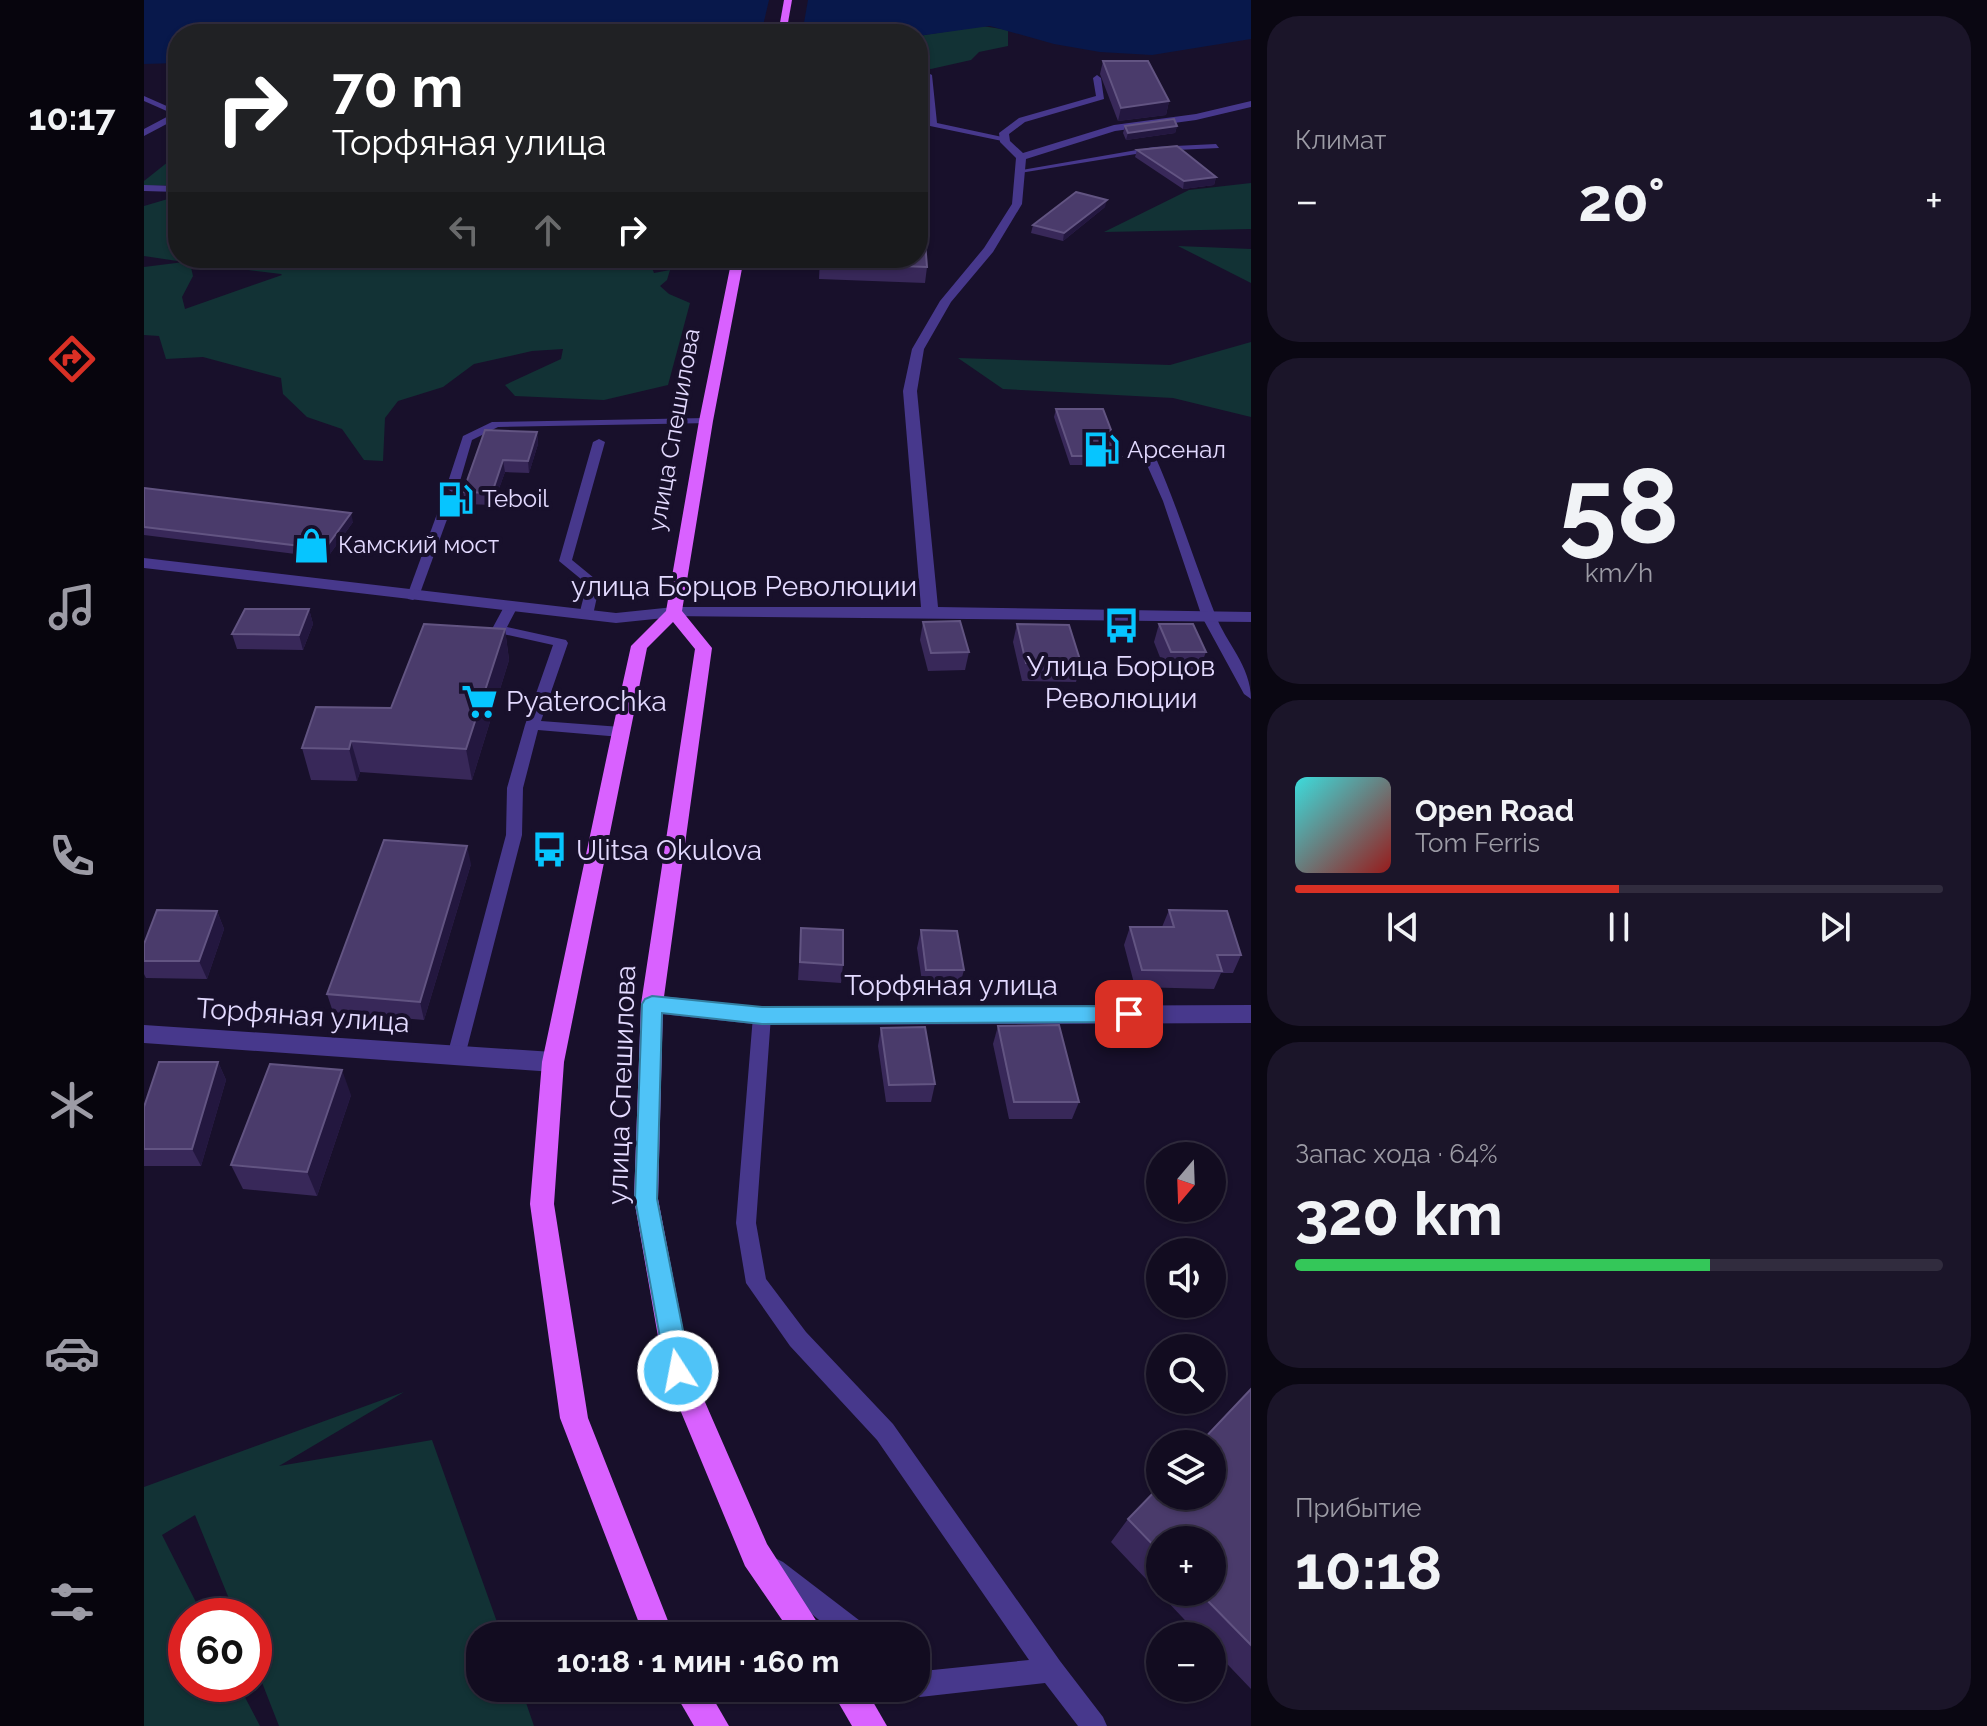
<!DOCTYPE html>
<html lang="ru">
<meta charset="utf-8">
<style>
body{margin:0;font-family:Raleway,sans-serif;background:#1b1529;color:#f1f3f6;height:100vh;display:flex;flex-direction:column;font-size:30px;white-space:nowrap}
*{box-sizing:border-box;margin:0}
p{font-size:26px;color:#9c9ba5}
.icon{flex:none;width:44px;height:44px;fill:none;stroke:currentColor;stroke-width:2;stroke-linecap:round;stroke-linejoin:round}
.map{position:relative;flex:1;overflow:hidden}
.drawer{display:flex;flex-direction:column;gap:16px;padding:16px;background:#0a0712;width:736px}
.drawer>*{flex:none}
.top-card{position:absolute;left:24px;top:24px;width:760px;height:244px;border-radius:32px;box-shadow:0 2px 6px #0004,0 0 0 2px #312c3e;background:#202124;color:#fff;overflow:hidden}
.needle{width:52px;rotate:199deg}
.controls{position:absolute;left:1002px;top:1142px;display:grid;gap:16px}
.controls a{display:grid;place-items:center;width:80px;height:80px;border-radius:50%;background:#120c20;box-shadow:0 2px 6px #0004,0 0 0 2px #312c3e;font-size:40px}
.speed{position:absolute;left:24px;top:1598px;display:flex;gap:16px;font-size:40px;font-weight:700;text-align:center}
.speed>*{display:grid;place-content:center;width:104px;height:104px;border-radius:50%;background:#120c20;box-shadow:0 2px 6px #0004,0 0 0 2px #312c3e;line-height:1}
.speed .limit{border:12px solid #d22;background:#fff;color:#111}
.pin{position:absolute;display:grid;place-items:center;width:68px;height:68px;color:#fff;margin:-34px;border-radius:16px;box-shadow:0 4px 12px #0006}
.me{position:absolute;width:88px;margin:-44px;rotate:349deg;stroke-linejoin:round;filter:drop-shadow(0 0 6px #0008)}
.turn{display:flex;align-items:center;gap:28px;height:168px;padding:0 32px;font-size:36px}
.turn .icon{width:104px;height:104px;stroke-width:2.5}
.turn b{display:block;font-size:56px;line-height:68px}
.lanes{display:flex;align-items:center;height:76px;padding:0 32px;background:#0003;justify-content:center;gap:40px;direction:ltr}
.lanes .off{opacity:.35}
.big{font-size:60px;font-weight:700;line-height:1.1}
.drawer .tile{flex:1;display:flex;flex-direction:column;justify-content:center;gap:12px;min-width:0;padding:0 28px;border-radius:32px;background:#1b1529}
.drawer .dial{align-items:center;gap:0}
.dial b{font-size:104px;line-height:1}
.song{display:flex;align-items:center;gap:24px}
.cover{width:96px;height:96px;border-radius:12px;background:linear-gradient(135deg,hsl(180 70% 55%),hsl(0 70% 35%))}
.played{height:8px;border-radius:4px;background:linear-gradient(90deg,#d93025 50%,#312c3e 50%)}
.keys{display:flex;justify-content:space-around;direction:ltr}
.heat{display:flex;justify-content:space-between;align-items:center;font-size:44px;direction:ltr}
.charge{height:12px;border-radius:6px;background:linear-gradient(90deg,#34c759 64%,#312c3e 0)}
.trip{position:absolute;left:322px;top:1622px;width:464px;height:80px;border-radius:32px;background:#120c20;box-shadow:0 2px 6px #0004,0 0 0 2px #312c3e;font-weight:700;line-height:80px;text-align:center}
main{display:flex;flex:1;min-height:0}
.tabs{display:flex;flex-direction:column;width:144px;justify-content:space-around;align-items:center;background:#07050d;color:#9c9ba5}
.tabs .icon{width:56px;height:56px}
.tabs .active{color:#d93025}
.tabs b{font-size:36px;color:#f1f3f6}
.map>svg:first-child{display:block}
</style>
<main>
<nav class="tabs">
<b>10:17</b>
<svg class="icon active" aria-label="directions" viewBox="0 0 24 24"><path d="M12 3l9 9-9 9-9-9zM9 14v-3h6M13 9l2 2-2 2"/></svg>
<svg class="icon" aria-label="music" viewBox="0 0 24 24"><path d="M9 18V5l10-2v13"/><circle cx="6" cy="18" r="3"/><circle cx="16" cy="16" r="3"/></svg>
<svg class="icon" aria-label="phone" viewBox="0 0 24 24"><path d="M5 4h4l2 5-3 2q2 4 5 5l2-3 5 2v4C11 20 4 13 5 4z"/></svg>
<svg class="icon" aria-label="climate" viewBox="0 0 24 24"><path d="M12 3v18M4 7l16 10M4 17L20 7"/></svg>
<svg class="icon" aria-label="car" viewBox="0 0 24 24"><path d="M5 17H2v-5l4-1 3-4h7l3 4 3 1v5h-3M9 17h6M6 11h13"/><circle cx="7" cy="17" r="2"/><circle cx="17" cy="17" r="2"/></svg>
<svg class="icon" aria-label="filters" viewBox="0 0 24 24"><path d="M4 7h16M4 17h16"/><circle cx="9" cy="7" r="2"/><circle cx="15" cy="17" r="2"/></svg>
</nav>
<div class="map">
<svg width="1107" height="1726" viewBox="0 0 1107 1726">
<rect width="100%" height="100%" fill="#18102b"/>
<g fill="#123235" fill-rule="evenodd">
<path d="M838,26L864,30V46L835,52L827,60L787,69L774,68V36Z"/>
<path d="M34,154V185L0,186V181Z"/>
<path d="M1107,183V229L960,232L1045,190Z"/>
<path d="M34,196V258H513L508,268L510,273L526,270L523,280L516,286L525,294L546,303L524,385L460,400L371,396L361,385L417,359L419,349L388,351L330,364L299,387L254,401L241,418L239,461L220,460L198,429L163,417L139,394L137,378L59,357L22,359L15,336L0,335V267L40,262L0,256V206ZM46,263L137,274L138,275L41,309L38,297L49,276Z"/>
<path d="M1034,246L1107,249V283Z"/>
<path d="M1107,342V417L1029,398L859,389L814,358L1026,365Z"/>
<path d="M260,1392L135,1466L288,1440L358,1636H336V1688H377L390,1726H135L110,1662V1616H92L51,1515L18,1535L59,1616H42V1684H94L116,1726H0V1487Z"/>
</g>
<path fill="#08184b" d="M0,0H1107V39L1008,55L956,52L910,44L846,26L774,36L34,34V63L0,64Z"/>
<path fill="#18102b" d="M625,0H664L658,34H617Z"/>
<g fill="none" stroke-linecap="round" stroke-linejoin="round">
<g fill="#47388c" fill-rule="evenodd">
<path d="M784,73L788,75L793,123L863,138V142L786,126L780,75Z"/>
<path d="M0,96L34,111V116L0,101Z"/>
<path d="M1072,144L1075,148L1010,151L876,173L872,171L1010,147Z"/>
<path d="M562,418L566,419V423L354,427L328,440L314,488L308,492L302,488L319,436L348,422Z"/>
<path d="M455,439L461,442L428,560L456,583L449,615L442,619L435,615L443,584L415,561L449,442Z"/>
<path d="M1005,453L1011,456C1034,508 1050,561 1071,614C1082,643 1107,666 1107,699L1100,694L1058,617L1019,501L999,456Z"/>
<path d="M303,499L309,503L275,596L269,600L264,599L263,596L297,503Z"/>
<path d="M366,604L373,608L363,627L422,640L424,643L397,721L477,727L484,732L477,737L394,730L379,788L378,835L321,1056L318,1061L312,1064L306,1061L303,1056L362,835L363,788L381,725L409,645L350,632L348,629L361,605Z"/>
<path d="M618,1009L624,1011L627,1016L612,1223L622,1279L662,1332L749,1424L916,1661L959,1717L963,1726H934L901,1683L776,1697L763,1690L762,1688H772V1668L779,1671L885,1660L733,1440L646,1346L602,1283L592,1223L609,1016L612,1011Z"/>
<path d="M631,1558L639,1562L724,1627L727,1636H695L623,1578L619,1570L623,1562Z"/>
</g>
<g fill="#47388c" fill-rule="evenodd">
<path d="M953,75L957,78L960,99L881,122L865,134L866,141L879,153L970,125L1052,114L1107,101V107L1052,120L971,131L882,159L878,204L849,252L807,302L780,349L773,391L794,607L1107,612V622L524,616L522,612L524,608L530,607H777L759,391L768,349L796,301L840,248L868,204L872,158L856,142L855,133L875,118L952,96L949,78Z"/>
<path d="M34,111V118L0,136V129Z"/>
<path d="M0,185L34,186V192L0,191Z"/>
<path d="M508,995L618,1007L1107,1005V1023L618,1025L508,1013L500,1010L497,1004L500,998Z"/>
<path d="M0,1025L409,1052L417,1055L420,1062L417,1069L409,1072L0,1043Z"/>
</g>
<path fill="#47388c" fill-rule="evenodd" d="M0,558L472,613L530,607L538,612L530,617L472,623L0,568Z"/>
<g fill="#d961ff" fill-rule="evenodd">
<path d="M640,0H648L642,34H634Z"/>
<path d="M588,258H600L569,421L538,611L568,648L519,1004L514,1199L547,1370L623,1544L682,1636H649L601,1566L520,1371L490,1199L497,1004L551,649L529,622L503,648L420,1062L410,1204L444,1418L530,1636H500L416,1418L386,1204L398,1062L468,732L487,646L522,611L555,421Z"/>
<path d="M528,1688H563L585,1726H550Z"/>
<path d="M686,1688H721L743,1726H708Z"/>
</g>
</g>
<g fill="#382859" fill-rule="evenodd">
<path d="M959,61L1025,101L1022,115L974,121L956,74Z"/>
<path d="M981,126H1033L1031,133L982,140L979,133Z"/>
<path d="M993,150L1072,177L1070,185L1039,189L991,157Z"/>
<path d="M961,207L919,241L887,233L889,225Z"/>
<path d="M676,258L783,267L781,283L675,279Z"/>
<path d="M912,409L977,456L975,465H926L910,417Z"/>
<path d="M393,432L394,444L385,473L361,472L349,505L321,504L319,492Z"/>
<path d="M0,488L209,522L183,558L0,535Z"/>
<path d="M165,609L169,624L159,650L93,649L88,634Z"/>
<path d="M779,622L825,652L821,670L784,671L776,640Z"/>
<path d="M873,624L937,663L932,682L878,681L869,642Z"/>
<path d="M1015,624L1062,652L1055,670H1021L1010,642Z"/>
<path d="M361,629L365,660L328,780L216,772L213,781L167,780L158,748L247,708Z"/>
<path d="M327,864L280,1020L189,1012L183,994Z"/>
<path d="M1025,910L1097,955L1089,973H1077L1070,989L991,987L980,945L986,927H1018Z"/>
<path d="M73,911L80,929L63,979L2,978L0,974V944Z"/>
<path d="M657,928L699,965L697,983L654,980Z"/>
<path d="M777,930L820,970L815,988H779L773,948Z"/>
<path d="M854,1026L935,1102L928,1119H865L849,1044Z"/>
<path d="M737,1028L791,1084L787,1102H742L734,1046Z"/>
<path d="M74,1062L82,1080L57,1166H0V1107Z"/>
<path d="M207,1095L173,1196L99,1189L87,1165Z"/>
<path d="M1107,1389V1689L1068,1648V1636H1056L967,1542L984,1519ZM1016,1540L1068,1592H1016Z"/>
</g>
<g fill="#23173f">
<path d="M1025,101L1022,115L974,121L977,108Z"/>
<path d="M1033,126L1031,133L982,140L984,133Z"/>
<path d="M1072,177L1070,185L1039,189L1040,181Z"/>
<path d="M963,200L961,207L919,241L920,233Z"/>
<path d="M393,432L394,444L385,473L384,461Z"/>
<path d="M359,460L361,472L349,505L348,493Z"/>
<path d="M207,513L209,522L183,558L181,549Z"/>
<path d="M165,609L169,624L159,650L155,635Z"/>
<path d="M361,629L365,660L328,780L322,749Z"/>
<path d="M207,741L216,772L213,781L205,749Z"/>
<path d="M323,846L327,864L280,1020L276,1002Z"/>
<path d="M73,911L80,929L63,979L55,961Z"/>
<path d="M74,1062L82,1080L57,1166L48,1149Z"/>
<path d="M198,1070L207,1095L173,1196L163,1172Z"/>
</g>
<g fill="#4a3b6b" stroke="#625482" stroke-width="2">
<path d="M959,61H1004L1025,101L977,108Z"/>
<path d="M1030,119L1033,126L984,133L981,126Z"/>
<path d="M1033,146L1072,177L1040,181L993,150Z"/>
<path d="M774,190H777L783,267L676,263V258H774Z"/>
<path d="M932,192L963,200L920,233L889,225Z"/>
<path d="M912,409H959L977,456H928Z"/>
<path d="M341,430L393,432L384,461L359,460L348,493L319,492Z"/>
<path d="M0,488L207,513L181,549L0,527Z"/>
<path d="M101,609H165L155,635L88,634Z"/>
<path d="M816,621L825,652L787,653L779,622Z"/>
<path d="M280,624L361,629L322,749L207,741L205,749L158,748L172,707L247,708Z"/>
<path d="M873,624L925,625L937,663H882Z"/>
<path d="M1015,624H1049L1062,652H1027Z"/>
<path d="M240,840L323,846L276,1002L183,994Z"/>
<path d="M13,910L73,911L55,961H0V944Z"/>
<path d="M1025,910L1083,911L1097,955H1073L1078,971L998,970L986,927H1030Z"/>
<path d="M657,928L699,930V965L656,962Z"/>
<path d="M777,930L813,931L820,970H782Z"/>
<path d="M915,1025L935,1102H870L854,1026Z"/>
<path d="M781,1027L791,1084L745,1085L737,1028Z"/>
<path d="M15,1062H74L48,1149H0V1107Z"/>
<path d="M126,1064L198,1070L163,1172L87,1165Z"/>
<path d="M1107,1389V1645L1055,1592H1068V1540H1016V1552L984,1519L1016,1486V1496H1068V1444H1055Z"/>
</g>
<path fill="#4fc3f7" stroke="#337fa1" stroke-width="2" d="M508,996L618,1007L985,1006L992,1008L995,1014L992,1020L985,1022L618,1024L518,1013L513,1199L547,1371L543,1379L534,1383L525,1379L522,1371L491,1199L498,1004L501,999Z"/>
<defs>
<symbol id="fuel-bare" viewBox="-9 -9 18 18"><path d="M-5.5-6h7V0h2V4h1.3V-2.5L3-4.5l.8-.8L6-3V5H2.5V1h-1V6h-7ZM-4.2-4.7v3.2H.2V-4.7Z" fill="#06c5ff" stroke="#18102b" stroke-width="2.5" paint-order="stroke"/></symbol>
<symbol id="shop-bare" viewBox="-9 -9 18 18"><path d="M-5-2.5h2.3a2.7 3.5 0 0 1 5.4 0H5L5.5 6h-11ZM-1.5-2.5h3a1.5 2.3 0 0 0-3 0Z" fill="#06c5ff" stroke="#18102b" stroke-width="2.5" paint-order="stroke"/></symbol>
<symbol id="bus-bare" viewBox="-9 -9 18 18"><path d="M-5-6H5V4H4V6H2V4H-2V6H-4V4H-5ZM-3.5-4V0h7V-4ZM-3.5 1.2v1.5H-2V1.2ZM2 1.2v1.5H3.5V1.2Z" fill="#06c5ff" stroke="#18102b" stroke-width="2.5" paint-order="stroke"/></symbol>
<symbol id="supermarket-bare" viewBox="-9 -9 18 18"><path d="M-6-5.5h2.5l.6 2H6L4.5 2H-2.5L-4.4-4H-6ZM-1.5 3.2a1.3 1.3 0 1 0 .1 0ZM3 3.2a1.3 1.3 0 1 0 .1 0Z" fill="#06c5ff" stroke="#18102b" stroke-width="2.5" paint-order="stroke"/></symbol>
</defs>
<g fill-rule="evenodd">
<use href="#fuel-bare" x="932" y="424" width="51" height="51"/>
<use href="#fuel-bare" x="286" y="474" width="51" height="51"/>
<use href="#shop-bare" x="142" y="520" width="51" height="51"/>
<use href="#bus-bare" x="952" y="600" width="51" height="51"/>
<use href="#supermarket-bare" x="310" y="676" width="51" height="51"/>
<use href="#bus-bare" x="380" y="824" width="51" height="51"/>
</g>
<g text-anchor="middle" stroke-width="8" stroke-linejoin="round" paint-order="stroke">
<g font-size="24" fill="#e3daff" stroke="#18102b">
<text transform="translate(530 430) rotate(-80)" y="8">улица Спешилова</text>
</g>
<g font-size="24" fill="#e3daff" stroke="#18102b" text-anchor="start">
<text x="983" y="458">Арсенал</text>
<text x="338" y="507">Teboil</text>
<text x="194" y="553">Камский мост</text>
</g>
<g font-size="28" fill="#e3daff" stroke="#18102b">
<text x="600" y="596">улица Борцов Революции</text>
<text x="807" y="995">Торфяная улица</text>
<text transform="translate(159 1015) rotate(4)" y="10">Торфяная улица</text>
<text transform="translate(477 1085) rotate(-88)" y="10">улица Спешилова</text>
</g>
<g font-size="28" fill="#e3daff" stroke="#18102b" text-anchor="start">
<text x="977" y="676" text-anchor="middle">Улица Борцов<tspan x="977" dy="32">Революции</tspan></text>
<text x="362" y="711">Pyaterochka</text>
<text x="432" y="860">Ulitsa Okulova</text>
</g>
</g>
</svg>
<div class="controls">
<a><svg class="needle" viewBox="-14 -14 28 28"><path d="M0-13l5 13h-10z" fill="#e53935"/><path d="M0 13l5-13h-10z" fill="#9c9ba5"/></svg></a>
<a><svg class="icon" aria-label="sound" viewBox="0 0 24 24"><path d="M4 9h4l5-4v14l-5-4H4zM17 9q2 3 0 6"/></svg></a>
<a><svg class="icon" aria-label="search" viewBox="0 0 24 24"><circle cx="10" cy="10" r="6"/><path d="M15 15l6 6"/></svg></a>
<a><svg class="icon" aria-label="layers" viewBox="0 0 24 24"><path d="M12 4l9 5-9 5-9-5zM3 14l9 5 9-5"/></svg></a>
<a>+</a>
<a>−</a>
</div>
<div class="speed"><div class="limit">60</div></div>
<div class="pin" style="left:985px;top:1014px;background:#d93025"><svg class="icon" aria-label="arrive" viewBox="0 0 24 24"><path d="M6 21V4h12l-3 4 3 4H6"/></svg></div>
<svg class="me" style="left:534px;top:1371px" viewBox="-20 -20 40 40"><circle r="17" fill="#4fc3f7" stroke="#fff" stroke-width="3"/><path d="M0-11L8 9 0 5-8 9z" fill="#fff"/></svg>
<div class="trip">10:18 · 1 мин · 160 m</div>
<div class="top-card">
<div class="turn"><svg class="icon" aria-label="right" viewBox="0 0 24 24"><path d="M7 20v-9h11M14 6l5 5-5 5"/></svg><div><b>70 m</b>Торфяная улица</div></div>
<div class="lanes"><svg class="icon off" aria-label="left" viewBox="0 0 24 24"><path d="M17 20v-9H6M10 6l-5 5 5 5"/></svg><svg class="icon off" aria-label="ahead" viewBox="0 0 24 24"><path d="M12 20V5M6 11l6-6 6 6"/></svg><svg class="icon" aria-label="right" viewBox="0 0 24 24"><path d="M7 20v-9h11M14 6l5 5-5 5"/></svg></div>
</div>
</div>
<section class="drawer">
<div class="tile"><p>Климат</p>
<div class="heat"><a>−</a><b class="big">20°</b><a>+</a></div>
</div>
<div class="tile dial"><b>58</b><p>km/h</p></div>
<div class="tile">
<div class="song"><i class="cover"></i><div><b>Open Road</b><p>Tom Ferris</p></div></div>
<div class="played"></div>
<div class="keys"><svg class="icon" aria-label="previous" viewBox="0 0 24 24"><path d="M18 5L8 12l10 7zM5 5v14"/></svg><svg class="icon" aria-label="pause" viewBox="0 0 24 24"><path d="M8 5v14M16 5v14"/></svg><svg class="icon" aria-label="next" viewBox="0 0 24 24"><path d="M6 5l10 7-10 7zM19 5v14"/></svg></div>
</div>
<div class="tile"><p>Запас хода · 64%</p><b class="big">320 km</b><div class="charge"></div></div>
<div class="tile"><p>Прибытие</p><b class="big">10:18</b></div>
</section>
</main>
